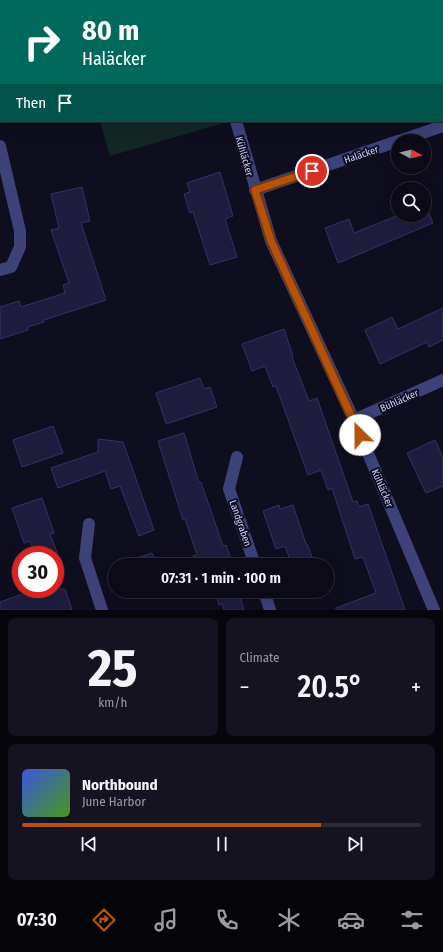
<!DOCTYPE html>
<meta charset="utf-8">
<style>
body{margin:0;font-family:"Fira Sans Condensed",sans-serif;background:#14131f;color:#f1f3f6;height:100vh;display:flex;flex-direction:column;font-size:15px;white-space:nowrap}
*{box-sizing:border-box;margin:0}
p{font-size:13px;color:#9a9aa1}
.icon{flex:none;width:22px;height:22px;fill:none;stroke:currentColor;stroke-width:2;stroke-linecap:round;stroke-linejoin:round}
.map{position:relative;height:610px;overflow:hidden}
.sheet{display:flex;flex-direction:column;gap:8px;padding:8px;background:#06060c;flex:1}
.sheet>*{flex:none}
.top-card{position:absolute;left:0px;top:0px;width:443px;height:122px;box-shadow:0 4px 16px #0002,0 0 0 1px #2b2b35;background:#00695c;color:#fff;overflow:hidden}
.needle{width:26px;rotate:97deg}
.fabs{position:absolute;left:391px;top:134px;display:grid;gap:8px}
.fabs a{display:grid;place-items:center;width:40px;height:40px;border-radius:50%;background:#0b0a16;box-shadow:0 4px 16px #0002,0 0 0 1px #2b2b35;font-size:20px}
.speed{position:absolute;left:12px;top:546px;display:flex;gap:8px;font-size:20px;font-weight:700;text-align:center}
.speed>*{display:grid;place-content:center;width:52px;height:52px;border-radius:50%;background:#0b0a16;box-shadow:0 4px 16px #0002,0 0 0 1px #2b2b35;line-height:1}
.speed .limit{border:6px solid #d22;background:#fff;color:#111}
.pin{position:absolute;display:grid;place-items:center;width:34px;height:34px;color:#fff;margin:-17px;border:2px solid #fff;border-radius:50%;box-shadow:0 1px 4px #0007}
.me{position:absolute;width:44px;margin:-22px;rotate:337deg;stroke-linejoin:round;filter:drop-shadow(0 0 3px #0008)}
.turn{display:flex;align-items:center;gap:14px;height:84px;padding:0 16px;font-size:18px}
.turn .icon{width:52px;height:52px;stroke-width:2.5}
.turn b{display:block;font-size:28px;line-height:34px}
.then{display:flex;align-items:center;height:38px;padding:0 16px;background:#0003;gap:8px;font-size:15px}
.big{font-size:30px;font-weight:600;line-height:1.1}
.sheet .tile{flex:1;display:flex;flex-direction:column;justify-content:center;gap:6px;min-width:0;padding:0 14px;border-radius:8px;background:#14131f}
.sheet .dial{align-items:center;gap:0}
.dial b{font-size:52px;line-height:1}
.song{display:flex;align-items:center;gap:12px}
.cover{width:48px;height:48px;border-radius:6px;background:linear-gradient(135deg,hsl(230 70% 55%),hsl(100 70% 35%))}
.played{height:4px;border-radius:2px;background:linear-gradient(90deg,#b45309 75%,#2b2b35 75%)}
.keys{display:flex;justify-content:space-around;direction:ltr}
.heat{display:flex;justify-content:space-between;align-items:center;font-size:22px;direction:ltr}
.sheet .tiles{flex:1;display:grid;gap:8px;grid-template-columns:1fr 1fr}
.tile:last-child{grid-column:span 2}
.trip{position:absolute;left:108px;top:558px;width:226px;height:40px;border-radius:20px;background:#0b0a16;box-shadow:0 4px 16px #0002,0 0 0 1px #2b2b35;font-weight:600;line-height:40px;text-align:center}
.dock{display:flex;height:64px;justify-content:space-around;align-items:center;background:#040409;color:#9a9aa1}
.dock .icon{width:28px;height:28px}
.dock .on{color:#b45309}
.dock b{font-size:18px;color:#f1f3f6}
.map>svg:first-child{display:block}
</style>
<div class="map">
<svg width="443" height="610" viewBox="0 0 443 610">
<rect width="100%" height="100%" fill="#0f0e1e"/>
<g fill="#122724">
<rect x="69" y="0" width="128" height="1"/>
<path d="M100,121H224V123L110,156Z"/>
</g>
<g fill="#1e1c3d" stroke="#333067">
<path d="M220,172L233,216L225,219L237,257L210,265L193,212L190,213L184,194L190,192L187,183Z"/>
<path d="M82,187L90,221L81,223L106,300L44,320V322L28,327V330L0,339V307L19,301L21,307L65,293L63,285L69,283L51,230L59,228L51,194Z"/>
<path d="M424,202L433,223L338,263L325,228L349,219L354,233L399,215H424Z"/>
<path d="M443,308V340L429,347L427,342L380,364L365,330L392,317L398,329Z"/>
<path d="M284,329L293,356L292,357L309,401L317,398L353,502L357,501L359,507L368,504L405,610H336V608L376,593L363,557L355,559L332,488L328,490L321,470L308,475L276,386L273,387L265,366L252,371L242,344Z"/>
<path d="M200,378L204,389L210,387L217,407L166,424L156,393Z"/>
<path d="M53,426L63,453L22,467L13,440Z"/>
<path d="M184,433L199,483L201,482L223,546L226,545L233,565H196L193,556L197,555L185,519L183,520L158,441Z"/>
<path d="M98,439L123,442L154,530L139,536L120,486L111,489L105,471L58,488L51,468L98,452Z"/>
<path d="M435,440L443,458V486L426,493L407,453Z"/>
<path d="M42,498L54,533L50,534L58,555H36L30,541L24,543L12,508Z"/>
<path d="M279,505L280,509L293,505L306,544H307L315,565H292L285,546L276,549L263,511Z"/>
<path d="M152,553L157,565H130L128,561Z"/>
<path d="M37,589H65L72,610H0V602Z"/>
<path d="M215,591H238L244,610H224L222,604L219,605Z"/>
</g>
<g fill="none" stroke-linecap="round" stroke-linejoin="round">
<g stroke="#3d4279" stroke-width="12">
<path d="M206,0V1"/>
<path d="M236,121L271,241L354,420L434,610"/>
<path d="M399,141L443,126"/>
<path d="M0,146L20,231V247L11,267L0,270"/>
<path d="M255,190L398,141"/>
<path d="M354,420L443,380"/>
<path d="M237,457L229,489L255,565"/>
<path d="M89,524L85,558L102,610"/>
<path d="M264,591L270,610"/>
</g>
</g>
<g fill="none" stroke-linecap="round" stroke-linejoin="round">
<defs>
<path id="route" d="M312,171L255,190L271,241L360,435"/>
</defs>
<use href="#route" stroke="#753606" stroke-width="10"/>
<use href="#route" stroke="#b45309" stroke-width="7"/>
</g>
<g text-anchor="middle" stroke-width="4" stroke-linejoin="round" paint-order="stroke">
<g font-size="10" fill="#cfd0fb" stroke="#0f0e1e">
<text transform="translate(361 154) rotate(-19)" y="4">Haläcker</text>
<text transform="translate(245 156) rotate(74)" y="4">Kühläcker</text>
<text transform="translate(399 400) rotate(-24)" y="4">Bühläcker</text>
<text transform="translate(383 488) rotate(67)" y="4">Kühläcker</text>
<text transform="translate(241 523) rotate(71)" y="4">Landgraben</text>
</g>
</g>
</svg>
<div class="fabs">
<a><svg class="needle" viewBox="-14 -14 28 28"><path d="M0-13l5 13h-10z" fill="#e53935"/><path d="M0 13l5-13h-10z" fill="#9a9aa1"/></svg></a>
<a><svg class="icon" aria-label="search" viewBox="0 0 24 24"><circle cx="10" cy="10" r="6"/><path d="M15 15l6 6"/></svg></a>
</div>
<div class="speed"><div class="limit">30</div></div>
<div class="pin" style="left:312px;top:171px;background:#d93025"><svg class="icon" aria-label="arrive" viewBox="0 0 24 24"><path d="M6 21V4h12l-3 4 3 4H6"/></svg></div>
<svg class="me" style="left:360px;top:435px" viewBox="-20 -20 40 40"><circle r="19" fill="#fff"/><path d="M0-13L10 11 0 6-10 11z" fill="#b45309"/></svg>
<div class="trip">07:31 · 1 min · 100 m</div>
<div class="top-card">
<div class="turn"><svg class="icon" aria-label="right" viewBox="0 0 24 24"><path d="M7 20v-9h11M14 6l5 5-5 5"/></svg><div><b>80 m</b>Haläcker</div></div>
<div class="then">Then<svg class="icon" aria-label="arrive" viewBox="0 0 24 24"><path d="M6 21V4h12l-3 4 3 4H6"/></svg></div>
</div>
</div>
<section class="sheet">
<div class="tiles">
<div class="tile dial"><b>25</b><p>km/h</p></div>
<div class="tile"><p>Climate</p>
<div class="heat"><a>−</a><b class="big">20.5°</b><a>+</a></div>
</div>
<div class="tile">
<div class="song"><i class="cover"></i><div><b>Northbound</b><p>June Harbor</p></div></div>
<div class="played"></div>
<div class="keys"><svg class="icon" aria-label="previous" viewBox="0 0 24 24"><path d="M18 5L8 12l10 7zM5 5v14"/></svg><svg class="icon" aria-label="pause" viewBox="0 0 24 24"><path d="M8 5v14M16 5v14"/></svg><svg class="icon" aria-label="next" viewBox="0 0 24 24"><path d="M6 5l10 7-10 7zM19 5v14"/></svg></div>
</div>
</div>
</section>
<nav class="dock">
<b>07:30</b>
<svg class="icon on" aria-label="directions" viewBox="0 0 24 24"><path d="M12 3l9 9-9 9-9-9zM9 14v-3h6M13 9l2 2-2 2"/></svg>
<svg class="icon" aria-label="music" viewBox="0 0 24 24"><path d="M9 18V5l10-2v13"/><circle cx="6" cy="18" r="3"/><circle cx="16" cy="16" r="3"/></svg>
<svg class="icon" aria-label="phone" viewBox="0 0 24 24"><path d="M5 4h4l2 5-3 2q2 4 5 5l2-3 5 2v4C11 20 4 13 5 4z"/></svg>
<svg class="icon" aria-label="climate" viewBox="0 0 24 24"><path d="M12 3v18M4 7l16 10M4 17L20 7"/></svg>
<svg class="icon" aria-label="car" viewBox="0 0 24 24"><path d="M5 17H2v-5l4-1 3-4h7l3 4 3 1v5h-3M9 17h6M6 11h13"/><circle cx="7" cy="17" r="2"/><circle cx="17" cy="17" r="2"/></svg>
<svg class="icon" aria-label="filters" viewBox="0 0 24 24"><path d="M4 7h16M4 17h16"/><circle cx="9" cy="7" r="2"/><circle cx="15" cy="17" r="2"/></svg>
</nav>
